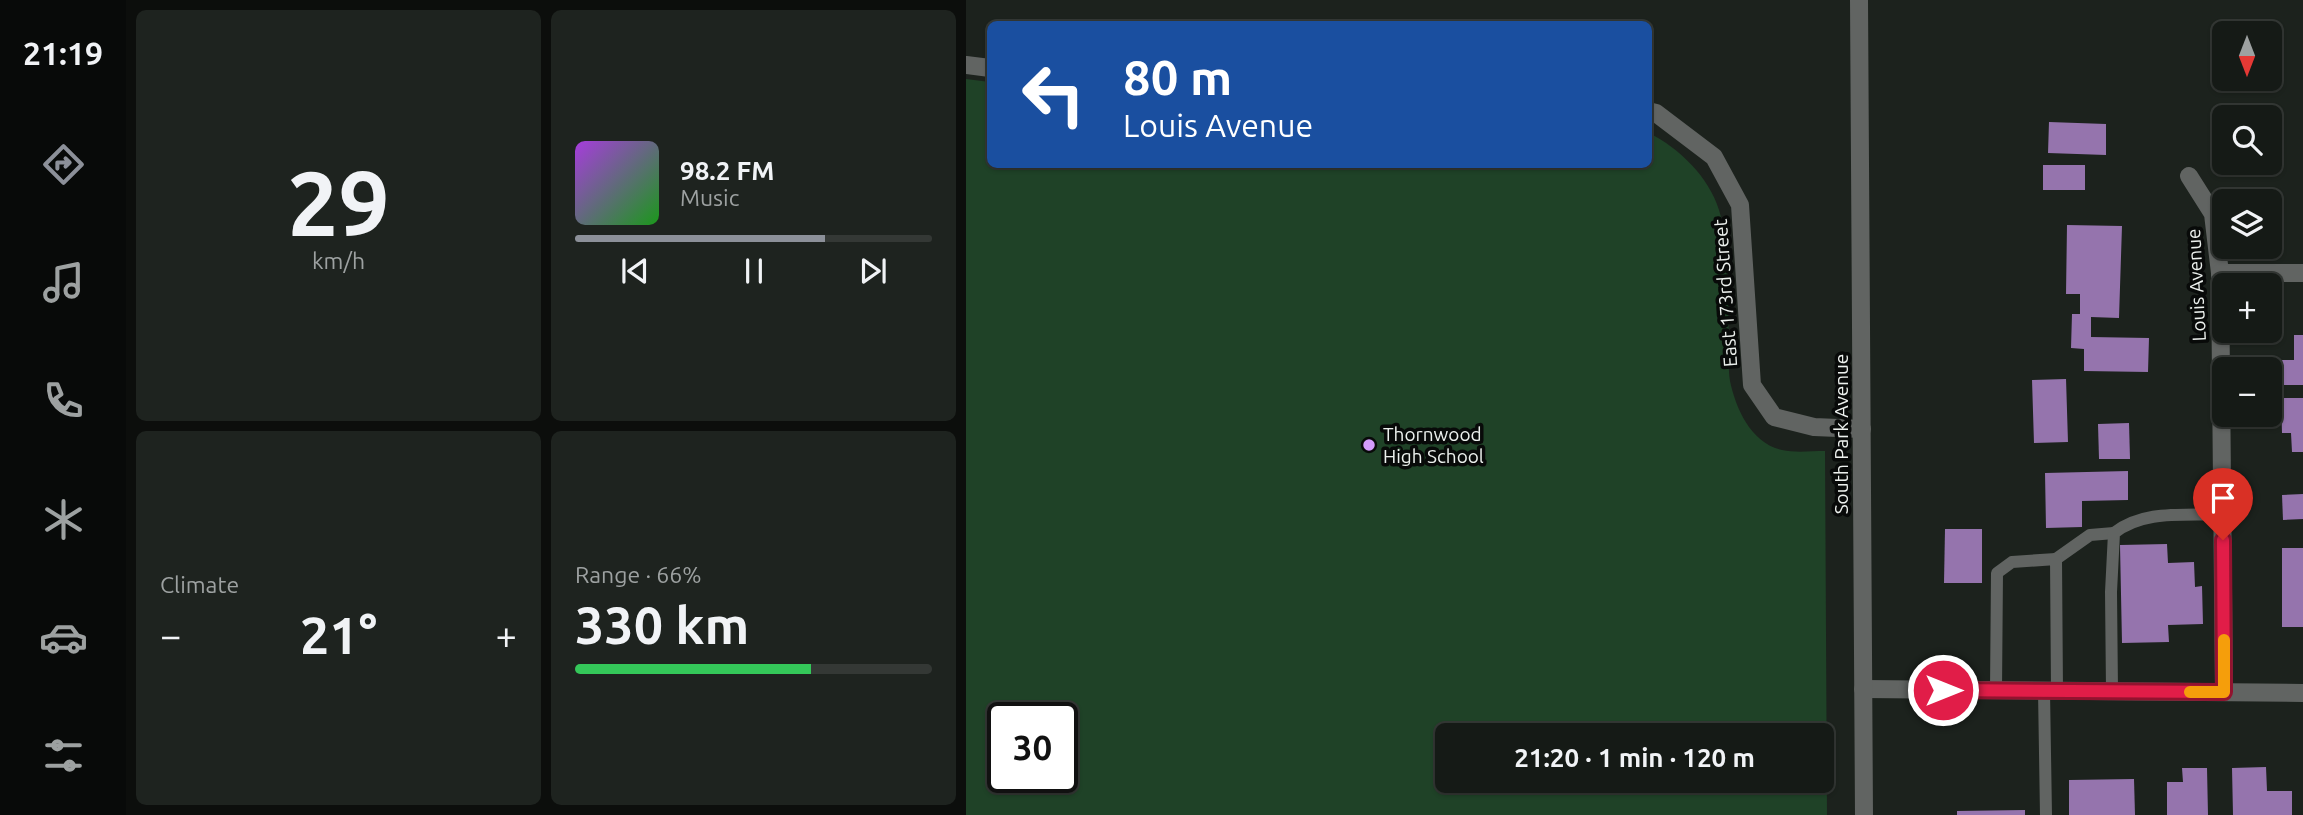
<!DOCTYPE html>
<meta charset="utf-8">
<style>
body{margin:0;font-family:Ubuntu,sans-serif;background:#1e231f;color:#f1f3f6;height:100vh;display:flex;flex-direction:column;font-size:26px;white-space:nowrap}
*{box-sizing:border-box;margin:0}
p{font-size:23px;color:#9da1a1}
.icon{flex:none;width:38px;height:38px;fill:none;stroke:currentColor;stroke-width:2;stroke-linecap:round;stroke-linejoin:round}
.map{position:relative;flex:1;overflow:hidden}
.panel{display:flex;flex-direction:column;gap:10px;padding:10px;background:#0c0e0c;width:840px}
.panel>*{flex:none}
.hud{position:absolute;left:21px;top:21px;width:665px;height:147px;border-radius:10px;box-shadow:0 2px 5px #0004,0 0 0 2px #343835;background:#1a4fa0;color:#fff;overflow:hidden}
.needle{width:46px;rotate:180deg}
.tools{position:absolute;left:1246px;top:21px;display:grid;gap:14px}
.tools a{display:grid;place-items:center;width:70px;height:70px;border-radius:10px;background:#151a16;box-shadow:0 2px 5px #0004,0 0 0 2px #343835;font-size:35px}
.speed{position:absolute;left:21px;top:702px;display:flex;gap:14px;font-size:35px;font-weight:700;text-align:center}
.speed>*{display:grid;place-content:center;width:91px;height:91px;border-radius:50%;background:#151a16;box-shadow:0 2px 5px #0004,0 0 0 2px #343835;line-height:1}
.speed .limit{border:4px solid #111;border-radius:10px;background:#fff;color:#111}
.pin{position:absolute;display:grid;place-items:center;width:60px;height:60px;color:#fff;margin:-72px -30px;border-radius:50% 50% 50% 0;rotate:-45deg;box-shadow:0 0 7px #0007}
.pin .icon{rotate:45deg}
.me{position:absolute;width:77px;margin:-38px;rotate:90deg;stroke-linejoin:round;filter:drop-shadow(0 0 5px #0008)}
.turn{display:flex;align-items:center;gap:24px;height:147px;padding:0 21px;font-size:32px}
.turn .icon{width:91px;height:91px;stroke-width:2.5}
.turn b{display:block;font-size:49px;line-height:60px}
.big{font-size:52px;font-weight:700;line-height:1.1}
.panel .widget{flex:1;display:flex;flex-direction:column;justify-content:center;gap:10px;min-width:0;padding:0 24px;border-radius:10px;background:#1e231f}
.panel .dial{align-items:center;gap:0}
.dial b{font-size:91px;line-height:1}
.song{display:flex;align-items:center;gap:21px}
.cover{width:84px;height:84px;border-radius:10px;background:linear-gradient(135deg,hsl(280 70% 55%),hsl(120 70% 35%))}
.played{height:7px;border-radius:4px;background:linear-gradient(90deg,#8c9099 70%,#343835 70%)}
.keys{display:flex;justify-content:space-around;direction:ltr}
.heat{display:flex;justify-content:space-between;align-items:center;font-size:38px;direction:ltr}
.charge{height:10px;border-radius:5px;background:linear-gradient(90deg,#34c759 66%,#343835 0)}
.panel .tiles{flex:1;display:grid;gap:10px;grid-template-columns:repeat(2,1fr)}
.trip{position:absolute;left:469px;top:723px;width:399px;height:70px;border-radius:10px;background:#151a16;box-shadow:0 2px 5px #0004,0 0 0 2px #343835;font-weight:700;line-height:70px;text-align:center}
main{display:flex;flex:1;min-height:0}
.menu{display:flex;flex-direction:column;width:126px;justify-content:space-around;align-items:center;background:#080a09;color:#9da1a1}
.menu .icon{width:49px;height:49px}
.menu .current{color:#8c9099}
.menu b{font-size:32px;color:#f1f3f6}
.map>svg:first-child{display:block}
</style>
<main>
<nav class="menu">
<b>21:19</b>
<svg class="icon current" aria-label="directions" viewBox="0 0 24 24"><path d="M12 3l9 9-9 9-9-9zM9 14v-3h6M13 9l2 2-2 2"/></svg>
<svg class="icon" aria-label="music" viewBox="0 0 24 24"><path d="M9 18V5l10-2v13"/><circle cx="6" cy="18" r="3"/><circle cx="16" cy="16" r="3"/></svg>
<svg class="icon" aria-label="phone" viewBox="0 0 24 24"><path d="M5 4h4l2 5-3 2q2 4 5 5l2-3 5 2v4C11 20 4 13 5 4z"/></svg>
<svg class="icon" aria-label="climate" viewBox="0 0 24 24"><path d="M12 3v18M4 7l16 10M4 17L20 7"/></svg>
<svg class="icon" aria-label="car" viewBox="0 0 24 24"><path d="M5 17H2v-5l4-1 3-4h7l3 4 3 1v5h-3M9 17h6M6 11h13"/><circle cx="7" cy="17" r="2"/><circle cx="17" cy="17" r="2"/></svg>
<svg class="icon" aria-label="filters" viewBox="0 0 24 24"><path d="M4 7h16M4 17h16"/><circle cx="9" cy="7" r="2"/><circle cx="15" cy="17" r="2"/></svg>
</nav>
<section class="panel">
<div class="tiles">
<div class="widget dial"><b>29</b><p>km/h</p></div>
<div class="widget">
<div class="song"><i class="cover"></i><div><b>98.2 FM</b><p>Music</p></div></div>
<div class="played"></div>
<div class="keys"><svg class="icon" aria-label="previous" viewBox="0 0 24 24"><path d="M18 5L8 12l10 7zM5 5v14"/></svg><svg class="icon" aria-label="pause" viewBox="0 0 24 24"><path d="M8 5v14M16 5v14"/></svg><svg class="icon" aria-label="next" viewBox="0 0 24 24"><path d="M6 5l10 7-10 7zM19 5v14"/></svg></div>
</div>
<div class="widget"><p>Climate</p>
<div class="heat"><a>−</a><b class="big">21°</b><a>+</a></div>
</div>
<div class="widget"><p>Range · 66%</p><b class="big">330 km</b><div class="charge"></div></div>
</div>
</section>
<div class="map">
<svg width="1337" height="815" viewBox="0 0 1337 815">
<rect width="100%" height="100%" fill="#1c221d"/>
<path fill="#1f4227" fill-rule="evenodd" d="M0,79L24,82V164H682L683,133C713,148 743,177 753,210C766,250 761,301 763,343C763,355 762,369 764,381C770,409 785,443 816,450C829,453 845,451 859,451L861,815H0ZM37,718H96V777H37ZM481,735H856V780H481Z"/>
<g fill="#9574ad">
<path d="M1083,122L1140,124V155L1082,153Z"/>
<rect x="1077" y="165" width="42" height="25"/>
<path d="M1101,225L1156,226L1153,318L1125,317V337L1183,338L1182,372L1118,371V349L1105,348L1106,314H1114V294H1100Z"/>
<path d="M1328,335H1337V385H1316V360H1328Z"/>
<path d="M1100,379L1102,442L1068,443L1066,380Z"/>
<path d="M1315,398H1337V452H1326L1325,433H1316Z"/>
<path d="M1163,423L1164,459H1133L1132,424Z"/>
<path d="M1162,471V500L1116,501V527L1080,528L1079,473Z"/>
<path d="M1337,494V519L1317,520L1316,495Z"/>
<path d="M979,529H1016V583H978Z"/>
<path d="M1201,544L1202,563L1228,562L1229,587L1236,586L1237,624L1202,625L1203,642L1156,643L1154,545Z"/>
<rect x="1316" y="548" width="21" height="79"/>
<path d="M1300,767L1301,791H1326V815H1267L1266,768Z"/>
<path d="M1216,768H1241L1242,815H1201V782H1217Z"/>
<path d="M1168,779L1169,815H1103V780Z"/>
<path d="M1059,810V815H991V811Z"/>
</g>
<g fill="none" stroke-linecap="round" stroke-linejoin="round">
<g stroke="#616462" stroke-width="12">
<path d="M1090,559L1124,535L1148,533"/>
<path d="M1030,690L1031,573L1046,562L1090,559L1091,691"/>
<path d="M1078,691L1080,815"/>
<path d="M1146,691L1145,592L1148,533C1178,509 1220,516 1257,514"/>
</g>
<g stroke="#616462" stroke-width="18">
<path d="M0,65L24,68"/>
<path d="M682,111L690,113L748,157L774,205L786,385L808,417L848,427L896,429"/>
<path d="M1223,176L1247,214L1254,273L1258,692"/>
<path d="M1254,273H1337"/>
<path d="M897,689L1337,693"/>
</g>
<path stroke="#616462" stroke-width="18" d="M893,0L898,815"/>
</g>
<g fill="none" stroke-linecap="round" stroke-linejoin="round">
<defs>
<path id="route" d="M977,690L1258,692L1257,540"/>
</defs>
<use href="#route" stroke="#92132f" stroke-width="18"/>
<use href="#route" stroke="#e11d48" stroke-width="12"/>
<path stroke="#f59e0b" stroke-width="12" d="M1224,692H1258V640"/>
</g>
<circle fill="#d49cfb" stroke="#080a09" stroke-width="2.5" cx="403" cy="445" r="7"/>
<g text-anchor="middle" stroke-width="7" stroke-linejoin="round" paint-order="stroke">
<g font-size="19" fill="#edf1ee" stroke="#080a09">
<text transform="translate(1230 285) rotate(-93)" y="7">Louis Avenue</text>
<text transform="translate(759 293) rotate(-94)" y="7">East 173rd Street</text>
<text transform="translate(875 434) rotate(-90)" y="7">South Park Avenue</text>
</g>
<g font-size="19" fill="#edf1ee" stroke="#080a09" text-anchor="start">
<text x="417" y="441">Thornwood<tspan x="417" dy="22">High School</tspan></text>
</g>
</g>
</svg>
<div class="tools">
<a><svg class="needle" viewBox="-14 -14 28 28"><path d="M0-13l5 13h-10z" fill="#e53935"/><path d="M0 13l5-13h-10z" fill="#9da1a1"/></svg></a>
<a><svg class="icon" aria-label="search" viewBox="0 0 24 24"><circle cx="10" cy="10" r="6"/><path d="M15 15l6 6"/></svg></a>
<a><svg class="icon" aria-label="layers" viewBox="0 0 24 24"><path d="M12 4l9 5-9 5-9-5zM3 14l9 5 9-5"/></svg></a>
<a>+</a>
<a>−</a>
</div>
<div class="speed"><div class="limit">30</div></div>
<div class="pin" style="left:1257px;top:540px;background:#d93025"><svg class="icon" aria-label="arrive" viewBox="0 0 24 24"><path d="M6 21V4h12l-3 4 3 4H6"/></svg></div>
<svg class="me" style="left:977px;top:690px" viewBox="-20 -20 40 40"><circle r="17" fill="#e11d48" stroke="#fff" stroke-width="3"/><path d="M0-11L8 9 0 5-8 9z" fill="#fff"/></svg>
<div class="trip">21:20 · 1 min · 120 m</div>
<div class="hud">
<div class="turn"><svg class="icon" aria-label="left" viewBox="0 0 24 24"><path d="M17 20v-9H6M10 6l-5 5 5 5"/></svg><div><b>80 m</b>Louis Avenue</div></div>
</div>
</div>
</main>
